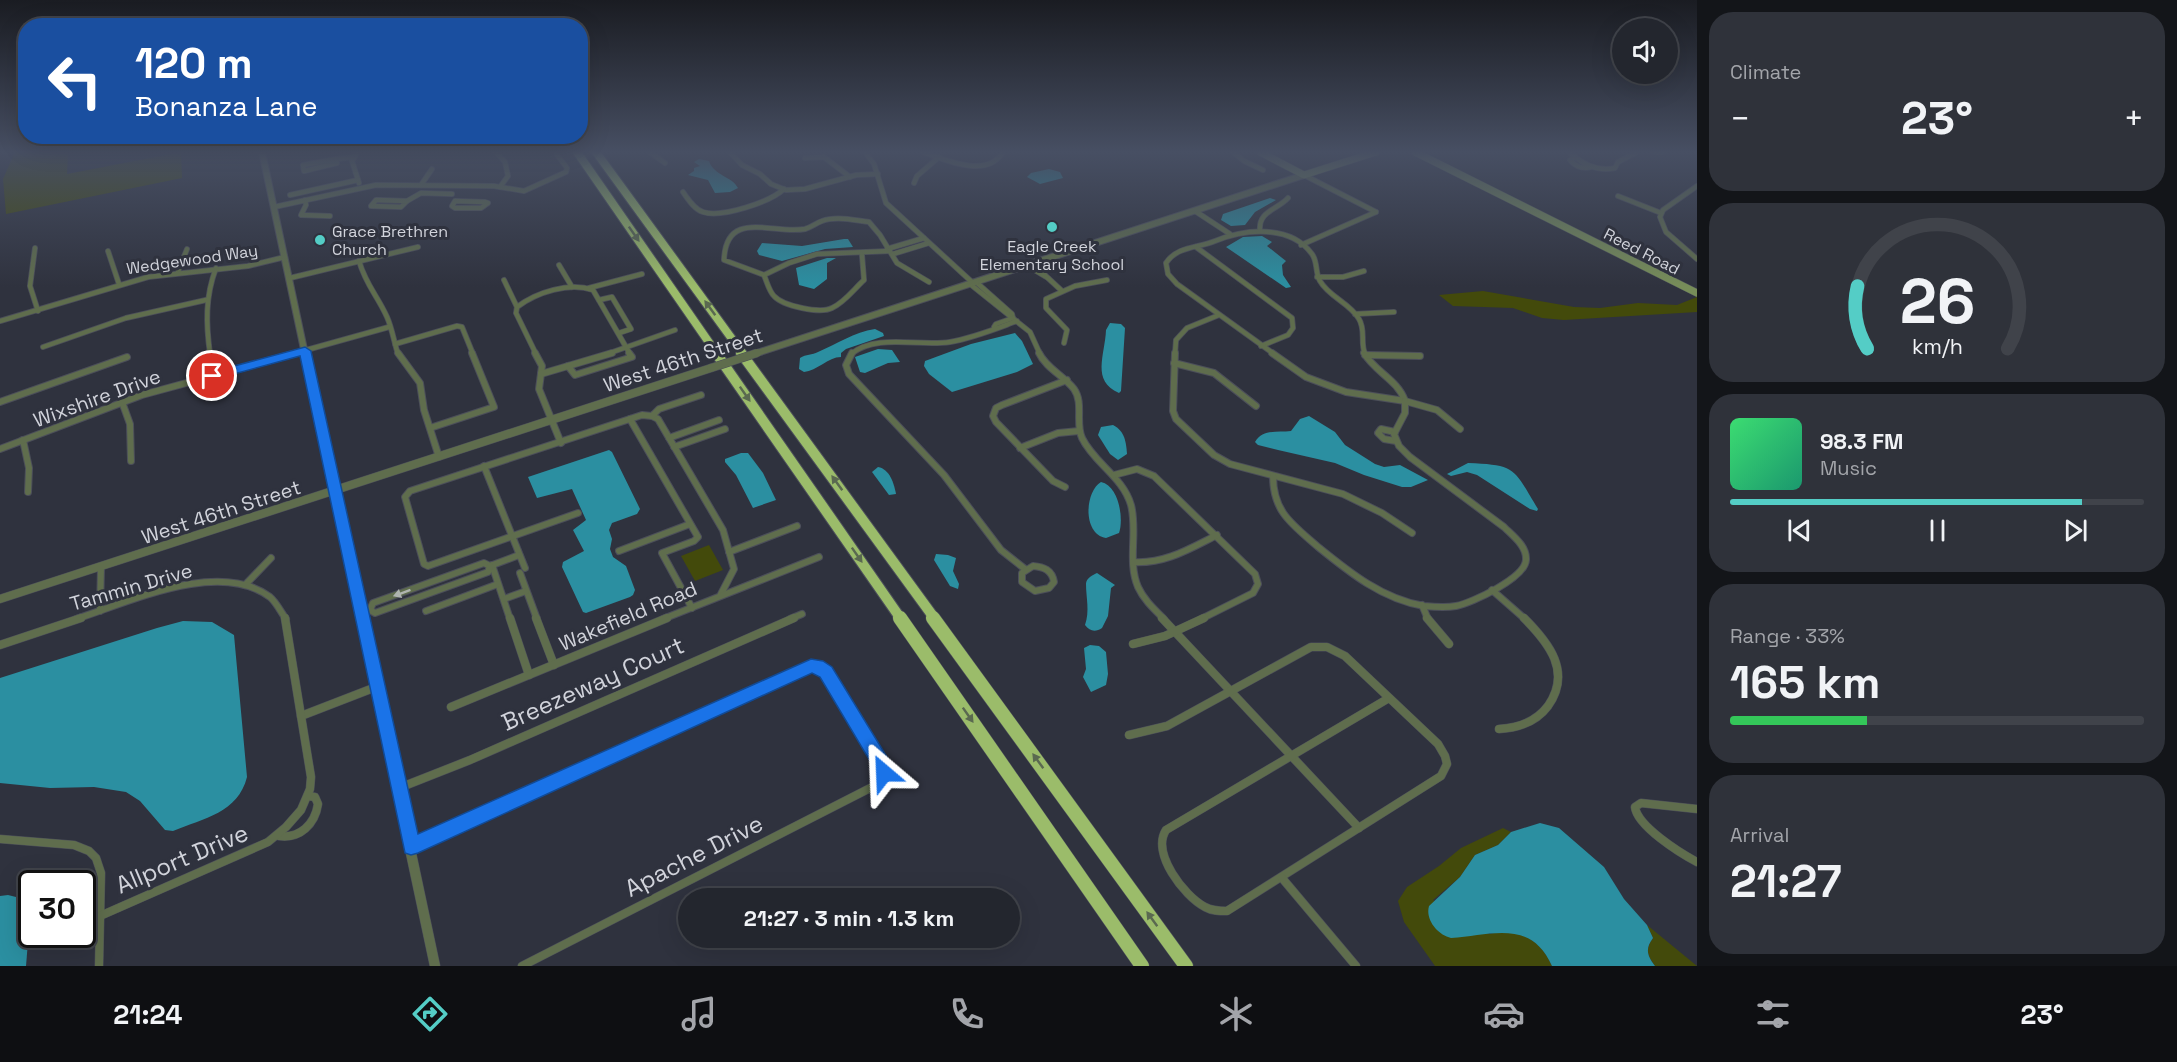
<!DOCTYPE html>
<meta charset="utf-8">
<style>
body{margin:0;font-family:"Space Grotesk",sans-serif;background:#2f323a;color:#f1f3f6;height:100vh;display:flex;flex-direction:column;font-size:22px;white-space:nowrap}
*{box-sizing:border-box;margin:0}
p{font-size:20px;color:#a3a5aa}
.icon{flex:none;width:33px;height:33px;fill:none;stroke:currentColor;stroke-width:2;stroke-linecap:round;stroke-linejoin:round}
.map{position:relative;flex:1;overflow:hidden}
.side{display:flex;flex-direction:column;gap:12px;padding:12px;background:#131519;width:480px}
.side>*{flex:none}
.top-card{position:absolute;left:18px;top:18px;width:570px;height:126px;border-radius:24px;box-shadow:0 6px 24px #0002,0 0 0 2px #40434a;background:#1a4fa0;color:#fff;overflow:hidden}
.tools{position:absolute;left:1612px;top:18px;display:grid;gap:12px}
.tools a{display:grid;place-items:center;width:66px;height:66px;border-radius:50%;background:#23262e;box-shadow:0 6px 24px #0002,0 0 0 2px #40434a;font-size:30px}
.speed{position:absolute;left:18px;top:870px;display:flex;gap:12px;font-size:30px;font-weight:700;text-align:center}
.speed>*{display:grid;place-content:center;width:78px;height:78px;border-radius:50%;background:#23262e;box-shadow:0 6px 24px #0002,0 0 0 2px #40434a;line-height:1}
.speed .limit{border:3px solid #111;border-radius:9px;background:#fff;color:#111}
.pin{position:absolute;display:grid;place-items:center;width:51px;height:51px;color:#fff;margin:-26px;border:3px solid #fff;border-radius:50%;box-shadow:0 2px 6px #0007}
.me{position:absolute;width:66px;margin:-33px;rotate:334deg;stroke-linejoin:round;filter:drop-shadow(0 0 4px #0008)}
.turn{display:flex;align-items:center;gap:21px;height:126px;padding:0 18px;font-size:27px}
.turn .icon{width:78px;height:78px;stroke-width:2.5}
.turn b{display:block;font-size:42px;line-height:51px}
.big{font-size:45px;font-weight:600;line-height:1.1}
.side .card{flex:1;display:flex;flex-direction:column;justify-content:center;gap:9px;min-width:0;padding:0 21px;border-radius:24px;background:#2f323a}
.side .dial{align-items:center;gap:0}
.dial svg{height:156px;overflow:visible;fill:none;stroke:#40434a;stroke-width:7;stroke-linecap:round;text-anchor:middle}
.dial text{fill:#f1f3f6;stroke:none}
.song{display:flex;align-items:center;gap:18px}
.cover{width:72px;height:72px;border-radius:9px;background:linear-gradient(135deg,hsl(140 70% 55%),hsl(160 70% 35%))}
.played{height:6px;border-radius:3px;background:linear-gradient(90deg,#54cdc6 85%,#40434a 85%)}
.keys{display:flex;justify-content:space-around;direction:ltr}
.heat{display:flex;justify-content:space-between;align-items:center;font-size:33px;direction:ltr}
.charge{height:9px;border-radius:4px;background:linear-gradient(90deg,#34c759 33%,#40434a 0)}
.trip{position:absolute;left:678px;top:888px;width:342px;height:60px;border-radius:30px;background:#23262e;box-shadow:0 6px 24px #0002,0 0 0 2px #40434a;font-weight:600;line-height:60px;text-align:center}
.dock{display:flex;height:96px;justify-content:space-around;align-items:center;background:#0e0f12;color:#a3a5aa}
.dock .icon{width:42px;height:42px}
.dock .current{color:#54cdc6}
.dock b{font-size:27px;color:#f1f3f6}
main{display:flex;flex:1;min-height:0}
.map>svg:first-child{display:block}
</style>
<main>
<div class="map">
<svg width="1697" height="966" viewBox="0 0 1697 966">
<rect width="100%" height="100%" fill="#2f323e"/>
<g fill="#434a0b">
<path d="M15,152H68L67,174L181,152L182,178L6,214L3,179Z"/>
<path d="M1483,291L1574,307L1600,308L1638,303L1677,305L1697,297V312L1564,320L1542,318L1513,308L1453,306L1439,295Z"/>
<path d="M709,545L723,570L695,581L681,556Z"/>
<path d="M1503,828L1511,832L1498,845L1475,855L1460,877L1433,900L1489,934C1519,929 1539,937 1552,966H1435L1404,922L1398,901L1407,887L1439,866L1461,848Z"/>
<path d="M1647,925L1697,966H1655C1647,955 1645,949 1653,938Z"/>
</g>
<g fill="#2b8fa1">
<path d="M699,159L709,161C714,176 732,176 738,188L730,192L715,193L708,180L688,175L694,171V168L700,166L694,162Z"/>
<path d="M1049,169L1060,172L1063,178L1040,184L1027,177L1031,173Z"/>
<path d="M1270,198L1276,200L1255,212L1245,225L1231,226L1221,220L1223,214Z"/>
<path d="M1262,236L1272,242L1267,246L1286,261L1282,265L1283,275L1291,287L1286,288L1226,247L1243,237Z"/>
<path d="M844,239H848L853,247L825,249L782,261L759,255L757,251L762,243L802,246Z"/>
<path d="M827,258H836L827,263V279L814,289L799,285L796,268Z"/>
<path d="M1110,323L1121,324L1125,328L1121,391L1119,393C1091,381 1105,355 1106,330Z"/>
<path d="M875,329L883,333L884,336L846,349L841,353V357C828,357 817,371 804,372L799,369L800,358C806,354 812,355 818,352C837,344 854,332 875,329Z"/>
<path d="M1015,333L1022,341L1033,364L1017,372L952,392L929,374L924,366L925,361L971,344Z"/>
<path d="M878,349L892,350L900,362L888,363L865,373L860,372L855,357Z"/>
<path d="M1309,416L1335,432L1345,445L1375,464L1384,467L1400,465L1428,480L1411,487H1402L1364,475L1335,463L1278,450L1258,445L1255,442C1263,428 1278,433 1291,431L1300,419Z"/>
<path d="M1113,425C1125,431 1126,442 1127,454L1118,460L1110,454L1098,435L1101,427Z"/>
<path d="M609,450L612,452L640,509L637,514L612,523L609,530L612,539L610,549L613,557L626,566L635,590L633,595L630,597L586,613L583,612L562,567L563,562L584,551L573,530L586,520L572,489L537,498L528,477Z"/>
<path d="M741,453H748L763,473L776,500L753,508L736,475L725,462V459Z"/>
<path d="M1468,463C1517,465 1513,468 1538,509L1537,511L1530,509L1477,475L1467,472L1451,476L1447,474Z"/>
<path d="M878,467C890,469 894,484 896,494L889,495L872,472Z"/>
<path d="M1101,482C1119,486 1124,519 1119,533L1106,538C1082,534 1085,491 1101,482Z"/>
<path d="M936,554L948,555L956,558L953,571L959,584L958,589L950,586L934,560Z"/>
<path d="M1097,573L1115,585L1111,588L1108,616L1102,628C1096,632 1090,632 1085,625C1090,611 1086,598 1086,584C1086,578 1093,575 1097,573Z"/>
<path d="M183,621L212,622L234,635L247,777C238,813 204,818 173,831L165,830L140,801L126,792L94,787L50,788L0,783V678L157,628Z"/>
<path d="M1090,645L1099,646L1106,652L1108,674L1106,685L1091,692L1083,677L1086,669L1084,648Z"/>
<path d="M1540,823L1559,828L1604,867L1624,899L1647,925L1653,938C1645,949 1647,955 1655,966H1552C1531,919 1492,935 1451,938C1438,935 1425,920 1429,906L1460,877L1475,855L1498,845L1511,832Z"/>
<path d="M8,895L28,900L31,905L26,966H0V896Z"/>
</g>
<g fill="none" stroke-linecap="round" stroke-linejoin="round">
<defs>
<g id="minor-far2">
<path d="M358,152L352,161L359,183"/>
<path d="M496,152L505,162L508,176L500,187"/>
<path d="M650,152L665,163"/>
<path d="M730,152L742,165L760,174L771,184L786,190L805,189L856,175L878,174"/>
<path d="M865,152L874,164L886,203L973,283"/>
<path d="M923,152C946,160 987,179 1003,152"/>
<path d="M1233,152L1244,161L1263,170"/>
<path d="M1654,152H1663"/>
<path d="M1571,154C1584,165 1598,172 1615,168L1618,162L1637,152"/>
<path d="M1575,157L1570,160C1576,167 1582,169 1591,167"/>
<path d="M805,158L824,157L850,177"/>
<path d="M336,159L337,163L304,171L303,165Z"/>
<path d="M336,159L353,157"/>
<path d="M1304,175L1376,212"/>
<path d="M914,183L917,176L939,157"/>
<path d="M421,185L432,169"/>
<path d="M1697,186L1663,210L1660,217L1666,232L1697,259"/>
<path d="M683,192C688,199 694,209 703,212C722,218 770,202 784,189"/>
<path d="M290,195L358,180"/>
<path d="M1618,196L1661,213"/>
<path d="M305,200L306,205L301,215L330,216"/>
<path d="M376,200H378L407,201L401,207L371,206Z"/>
<path d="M407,201L421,193L452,194"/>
<path d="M455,201L485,202L488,203L481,208H455L452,206Z"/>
<path d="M274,207L376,185L494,186L524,191L566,172L567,168L555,152"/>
<path d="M1195,211L1230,234"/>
<path d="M1260,231C1258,211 1277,210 1288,198"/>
<path d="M1301,245L1376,212"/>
<path d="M1196,247L1292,318L1293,328L1288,335L1261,346"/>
<path d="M35,248L30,286L38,311"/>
<path d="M887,249L924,238"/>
<path d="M108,251L119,284"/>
<path d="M893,254L929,243"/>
<path d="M359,261C366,285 377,295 387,317C392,328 394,342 398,354"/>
<path d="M1033,263L1048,278"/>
<path d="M559,265L572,287"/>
<path d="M1026,265L1048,278L1062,291"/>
<path d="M178,272L187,249"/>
<path d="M764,275L724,260C726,208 773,235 805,229C812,227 816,223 822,221C835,216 856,220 869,222L880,235L897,263L929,282"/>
<path d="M764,275C767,282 769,291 774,296C783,306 820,314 832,308C845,302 854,289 864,280L862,255"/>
<path d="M764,275L789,263L817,254L890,251"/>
<path d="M1317,277H1343L1364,271"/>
<path d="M290,278L418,247"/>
<path d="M504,280L517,307L516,313L536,354"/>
<path d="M976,282L1012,314L1013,318"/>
<path d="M970,284L1030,332L1040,354"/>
<path d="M589,288L642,274"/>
<path d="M599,300L612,297L631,329L619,333"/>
<path d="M517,307C537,292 569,282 593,290L630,354"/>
<path d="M1355,314L1394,312"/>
<path d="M0,321L148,277L248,266L285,257"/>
<path d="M994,327L996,324L1013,318"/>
<path d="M1064,343L1067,330L1046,308V299L1075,286L1107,280"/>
<path d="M395,344L457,326L462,327L473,354"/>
<path d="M43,347L126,318L206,300"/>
<path d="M210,354C206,324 205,297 216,268"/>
<path d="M292,354L389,327"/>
<path d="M607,354L675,330"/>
<path d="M851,354C877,333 919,347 950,342C973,338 995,329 1017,321"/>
<path d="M1175,354L1176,340L1187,328L1219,315"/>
<path d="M1274,354L1177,284L1168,274L1166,263C1177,246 1198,248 1215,241C1245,229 1290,224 1312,254C1318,262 1315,273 1320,281C1329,297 1350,303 1359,319C1366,330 1360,343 1365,354"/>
</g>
<g id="minor-far1">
<path d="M210,353L212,376"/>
<path d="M398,353L420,383L424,410L439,457"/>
<path d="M535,353L542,366L539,389L561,443"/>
<path d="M852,353L846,365L849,374L944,475L1001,550L1025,569"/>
<path d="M1039,353C1046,368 1064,376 1074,389C1084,403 1075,423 1082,438C1094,463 1123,477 1131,505C1138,532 1127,561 1138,587C1144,600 1154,609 1164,619"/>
<path d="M1175,353L1173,411L1176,419L1214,455L1230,464L1343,494L1382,513L1412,533"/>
<path d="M1272,353L1306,377L1346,392L1405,401"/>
<path d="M1364,353C1375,372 1398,380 1405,401"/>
<path d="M1365,355L1420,356"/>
<path d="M1174,363L1214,373L1256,406"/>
<path d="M568,366L575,375L632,357L629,353"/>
<path d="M541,374L612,353"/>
<path d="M1405,401L1437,410L1460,429"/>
<path d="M0,402L127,357"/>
<path d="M122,402L130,424L131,461"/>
<path d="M652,416L658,419L723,530L734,569L721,594"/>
<path d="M630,419L698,537L694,541L662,553L692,608"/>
<path d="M430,428L494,407L472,353"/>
<path d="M1395,432L1381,429L1378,433L1384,439L1396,441"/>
<path d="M669,438L719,420"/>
<path d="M23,440L29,468L28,492"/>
<path d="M674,447L725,429"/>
<path d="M1020,448L1058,433L1079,431"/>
<path d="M0,449L142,395L297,353"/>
<path d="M484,466L525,568"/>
<path d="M1114,475L1137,469L1154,476L1255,574L1258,584L1253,593L1201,619"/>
<path d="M1273,476C1273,512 1292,524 1317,546C1349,572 1382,599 1424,606C1434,607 1446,608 1456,606C1472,603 1525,578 1526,560C1527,546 1513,536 1504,527L1410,457L1399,446L1394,434L1405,413V401"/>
<path d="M1065,487L1053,481L996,422L993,416L996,408L1002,405L1067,380"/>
<path d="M578,513L428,566L424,564L405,497L410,491L642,415L652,416L659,409L701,395"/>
<path d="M619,551L690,524"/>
<path d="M729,552L797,526"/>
<path d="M1133,562C1165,564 1189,549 1217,535"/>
<path d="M492,565L510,619"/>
<path d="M1033,566C1044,567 1052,570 1054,582L1049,588L1035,591L1022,582V573Z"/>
<path d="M520,573L537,619"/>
<path d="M245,585L271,558"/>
<path d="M1492,590L1525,619"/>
<path d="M504,599L526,591"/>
<path d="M1422,605L1428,619"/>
<path d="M370,610L373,603L484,563L490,566L519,555"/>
<path d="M100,611L101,567"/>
<path d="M426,611L498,584"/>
<path d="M361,613L370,610L375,613L488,572L490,566"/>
<path d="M76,619C129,602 219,559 270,597C276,602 281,612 286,619"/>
<path d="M663,619L819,557"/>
<path d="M790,619L802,614"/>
</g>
<g id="minor">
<path d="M510,618L529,675"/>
<path d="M536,618L554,665"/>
<path d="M1162,618L1359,828"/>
<path d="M1427,618L1449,644"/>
<path d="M1133,644L1165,636L1204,618"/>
<path d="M0,645L81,618"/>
<path d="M451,707L667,618"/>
<path d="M301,716L376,687"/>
<path d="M1499,729C1518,728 1536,722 1548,706C1572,672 1549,643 1524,618"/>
<path d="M1129,735L1167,726L1311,647H1327L1345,656L1438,744L1445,756L1447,764L1441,776L1227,911C1219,911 1212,911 1205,907C1184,896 1151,853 1166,830L1389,698"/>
<path d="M399,788L470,760L794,618"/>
<path d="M1697,809L1641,803L1635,807C1637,826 1680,853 1697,862"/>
<path d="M279,836C300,839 315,824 318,804L315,797L308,796"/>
<path d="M0,839L74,845L89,851L96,858L101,873L99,966"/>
<path d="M411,846L808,666H816L825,670L882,765L884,775L880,783L522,966"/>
<path d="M1282,878L1356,966"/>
<path d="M100,916L268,842L286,827L301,810L310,789L311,777L285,618"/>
</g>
<g id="tertiary-far2">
<path d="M262,152L305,354"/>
<path d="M757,353L1304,175"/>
</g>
<g id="tertiary-far1">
<path d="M305,353L361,619"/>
<path d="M0,599L711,368"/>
</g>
<path id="tertiary" d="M361,618L435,966"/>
<g id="secondary">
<path d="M1260,152L1304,175L1376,152"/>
<path d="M1415,152L1697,293"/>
</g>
<g id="motorway-far2">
<path d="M577,152L717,354"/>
<path d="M596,152L743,354"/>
</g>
<g id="motorway-far1">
<path d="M716,353L901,619"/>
<path d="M741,353L935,619"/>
</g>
<g id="motorway">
<path d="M900,618L1142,966"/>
<path d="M933,618L1186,966"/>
</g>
</defs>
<use href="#minor-far2" stroke="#4c4f5a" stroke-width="6"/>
<use href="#minor-far1" stroke="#4c4f5a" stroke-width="8"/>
<use href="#minor" stroke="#4c4f5a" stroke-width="9"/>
<use href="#tertiary-far2" stroke="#4c4f5a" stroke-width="8"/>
<use href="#tertiary-far1" stroke="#4c4f5a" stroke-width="9"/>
<use href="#tertiary" stroke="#4c4f5a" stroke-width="11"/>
<use href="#secondary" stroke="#4c4f5a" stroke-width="8"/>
<use href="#motorway-far2" stroke="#4c4f5a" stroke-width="10"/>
<use href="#motorway-far1" stroke="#4c4f5a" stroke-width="12"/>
<use href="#motorway" stroke="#4c4f5a" stroke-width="15"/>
<use href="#minor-far2" stroke="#5f6d4d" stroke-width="4.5"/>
<use href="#minor-far1" stroke="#5f6d4d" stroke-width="6"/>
<use href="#minor" stroke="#5f6d4d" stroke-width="8"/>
<use href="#tertiary-far2" stroke="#5f6d4d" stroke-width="6"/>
<use href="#tertiary-far1" stroke="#5f6d4d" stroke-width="8"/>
<use href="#tertiary" stroke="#5f6d4d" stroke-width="10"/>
<use href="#secondary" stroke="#778d59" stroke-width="7"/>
<use href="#motorway-far2" stroke="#9bbc6a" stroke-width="8"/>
<use href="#motorway-far1" stroke="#9bbc6a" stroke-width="10"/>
<use href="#motorway" stroke="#9bbc6a" stroke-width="14"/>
<defs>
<path id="tertiary-bridge-far1" d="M753,354L757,353"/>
<path id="tertiary-bridge" d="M711,368L757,353"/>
</defs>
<use href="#tertiary-bridge-far1" stroke="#4c4f5a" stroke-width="8" stroke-linecap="butt"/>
<use href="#tertiary-bridge" stroke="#4c4f5a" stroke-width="9" stroke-linecap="butt"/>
<use href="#tertiary-bridge-far1" stroke="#5f6d4d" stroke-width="6"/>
<use href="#tertiary-bridge" stroke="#5f6d4d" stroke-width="8"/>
</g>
<defs><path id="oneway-solid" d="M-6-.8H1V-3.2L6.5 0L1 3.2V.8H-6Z" transform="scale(1.5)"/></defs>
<g fill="#5a6950">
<use href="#oneway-solid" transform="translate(634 234) rotate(55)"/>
<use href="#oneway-solid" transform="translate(710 308) rotate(-126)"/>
<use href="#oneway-solid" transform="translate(745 394) rotate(55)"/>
<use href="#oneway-solid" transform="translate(837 483) rotate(-126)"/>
<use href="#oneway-solid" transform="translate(857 555) rotate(55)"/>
<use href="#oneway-solid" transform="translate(968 715) rotate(55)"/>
<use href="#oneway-solid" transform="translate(1038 761) rotate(-126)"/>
<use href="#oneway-solid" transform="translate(1152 919) rotate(-126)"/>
</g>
<use fill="#afb4b0" href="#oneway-solid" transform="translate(402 593) rotate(160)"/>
<linearGradient id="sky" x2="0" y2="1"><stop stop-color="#1a1c22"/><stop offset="0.53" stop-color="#474f63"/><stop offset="1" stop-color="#474f63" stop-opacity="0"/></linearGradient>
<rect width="1697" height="287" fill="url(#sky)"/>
<path fill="#1a73e8" stroke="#114b97" stroke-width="1.5" d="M305,347L311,351L418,834L811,659L823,661L832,667L887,757L893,773L890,779L884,781L877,779L873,766L820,677L812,673L418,853L411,855L405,853L300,356L212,380L206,376L208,373Z"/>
<g fill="#54cdc6" stroke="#2f323e" stroke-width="2">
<circle cx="1052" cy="227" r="6"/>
<circle cx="320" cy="240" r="6"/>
</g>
<g text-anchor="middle" stroke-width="6" stroke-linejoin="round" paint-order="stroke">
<g font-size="16" fill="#d1d3db" stroke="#2f323e" text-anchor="start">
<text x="332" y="237">Grace Brethren<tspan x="332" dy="18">Church</tspan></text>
<text x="1052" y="252" text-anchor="middle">Eagle Creek<tspan x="1052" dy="18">Elementary School</tspan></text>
</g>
<g font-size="16" fill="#d1d3db" stroke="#2f323e">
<text transform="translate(1642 251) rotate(27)" y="6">Reed Road</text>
<text transform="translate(192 259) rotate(-8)" y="6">Wedgewood Way</text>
</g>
<g font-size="20" fill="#d1d3db" stroke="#2f323e">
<text transform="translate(683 360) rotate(-18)" y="7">West 46th Street</text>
<text transform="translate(97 398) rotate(-20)" y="7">Wixshire Drive</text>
<text transform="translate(221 512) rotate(-18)" y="7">West 46th Street</text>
<text transform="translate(131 587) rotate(-16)" y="7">Tammin Drive</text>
<text transform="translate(628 616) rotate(-23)" y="7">Wakefield Road</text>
</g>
<g font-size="24" fill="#d1d3db" stroke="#2f323e">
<text transform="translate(593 684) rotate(-24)" y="8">Breezeway Court</text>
<text transform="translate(694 856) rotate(-27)" y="8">Apache Drive</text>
<text transform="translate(182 859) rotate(-23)" y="8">Allport Drive</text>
</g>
</g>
</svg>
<div class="tools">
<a><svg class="icon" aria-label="sound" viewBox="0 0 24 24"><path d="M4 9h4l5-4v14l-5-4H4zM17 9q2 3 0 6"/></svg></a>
</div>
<div class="speed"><div class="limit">30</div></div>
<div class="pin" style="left:212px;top:376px;background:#d93025"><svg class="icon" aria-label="arrive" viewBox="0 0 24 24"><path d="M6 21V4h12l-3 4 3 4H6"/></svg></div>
<svg class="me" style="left:884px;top:773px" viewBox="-20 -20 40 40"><path d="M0-17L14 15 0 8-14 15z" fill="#1a73e8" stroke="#fff" stroke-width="4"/></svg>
<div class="trip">21:27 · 3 min · 1.3 km</div>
<div class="top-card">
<div class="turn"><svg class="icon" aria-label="left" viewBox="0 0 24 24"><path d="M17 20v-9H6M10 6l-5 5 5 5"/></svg><div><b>120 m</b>Bonanza Lane</div></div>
</div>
</div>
<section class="side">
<div class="card"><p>Climate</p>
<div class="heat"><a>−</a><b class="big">23°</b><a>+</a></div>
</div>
<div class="card dial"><svg viewBox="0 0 100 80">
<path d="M14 69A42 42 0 1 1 86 69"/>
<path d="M14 69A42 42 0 0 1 9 37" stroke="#54cdc6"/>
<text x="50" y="56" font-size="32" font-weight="700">26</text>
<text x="50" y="72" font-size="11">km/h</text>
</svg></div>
<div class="card">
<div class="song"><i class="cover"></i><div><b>98.3 FM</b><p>Music</p></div></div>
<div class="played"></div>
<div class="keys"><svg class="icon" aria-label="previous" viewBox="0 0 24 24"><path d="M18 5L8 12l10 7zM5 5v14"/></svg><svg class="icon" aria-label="pause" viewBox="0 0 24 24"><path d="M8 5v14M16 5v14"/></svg><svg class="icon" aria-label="next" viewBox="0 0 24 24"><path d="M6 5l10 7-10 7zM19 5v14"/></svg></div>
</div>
<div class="card"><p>Range · 33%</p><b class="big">165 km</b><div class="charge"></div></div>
<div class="card"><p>Arrival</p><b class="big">21:27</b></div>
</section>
</main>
<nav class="dock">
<b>21:24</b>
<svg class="icon current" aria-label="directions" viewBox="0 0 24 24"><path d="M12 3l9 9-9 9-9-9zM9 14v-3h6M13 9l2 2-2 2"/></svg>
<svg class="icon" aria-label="music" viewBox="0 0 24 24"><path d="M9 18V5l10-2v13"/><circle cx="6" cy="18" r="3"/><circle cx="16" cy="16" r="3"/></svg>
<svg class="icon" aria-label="phone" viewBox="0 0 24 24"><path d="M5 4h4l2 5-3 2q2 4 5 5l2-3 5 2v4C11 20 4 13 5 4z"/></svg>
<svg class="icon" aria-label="climate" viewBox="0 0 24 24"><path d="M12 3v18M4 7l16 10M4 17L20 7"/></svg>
<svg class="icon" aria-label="car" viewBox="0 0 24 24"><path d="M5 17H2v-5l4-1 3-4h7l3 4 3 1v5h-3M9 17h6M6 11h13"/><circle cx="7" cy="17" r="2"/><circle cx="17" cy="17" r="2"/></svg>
<svg class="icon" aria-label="filters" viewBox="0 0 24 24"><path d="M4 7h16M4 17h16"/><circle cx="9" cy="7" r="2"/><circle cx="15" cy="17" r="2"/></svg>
<b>23°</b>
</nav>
